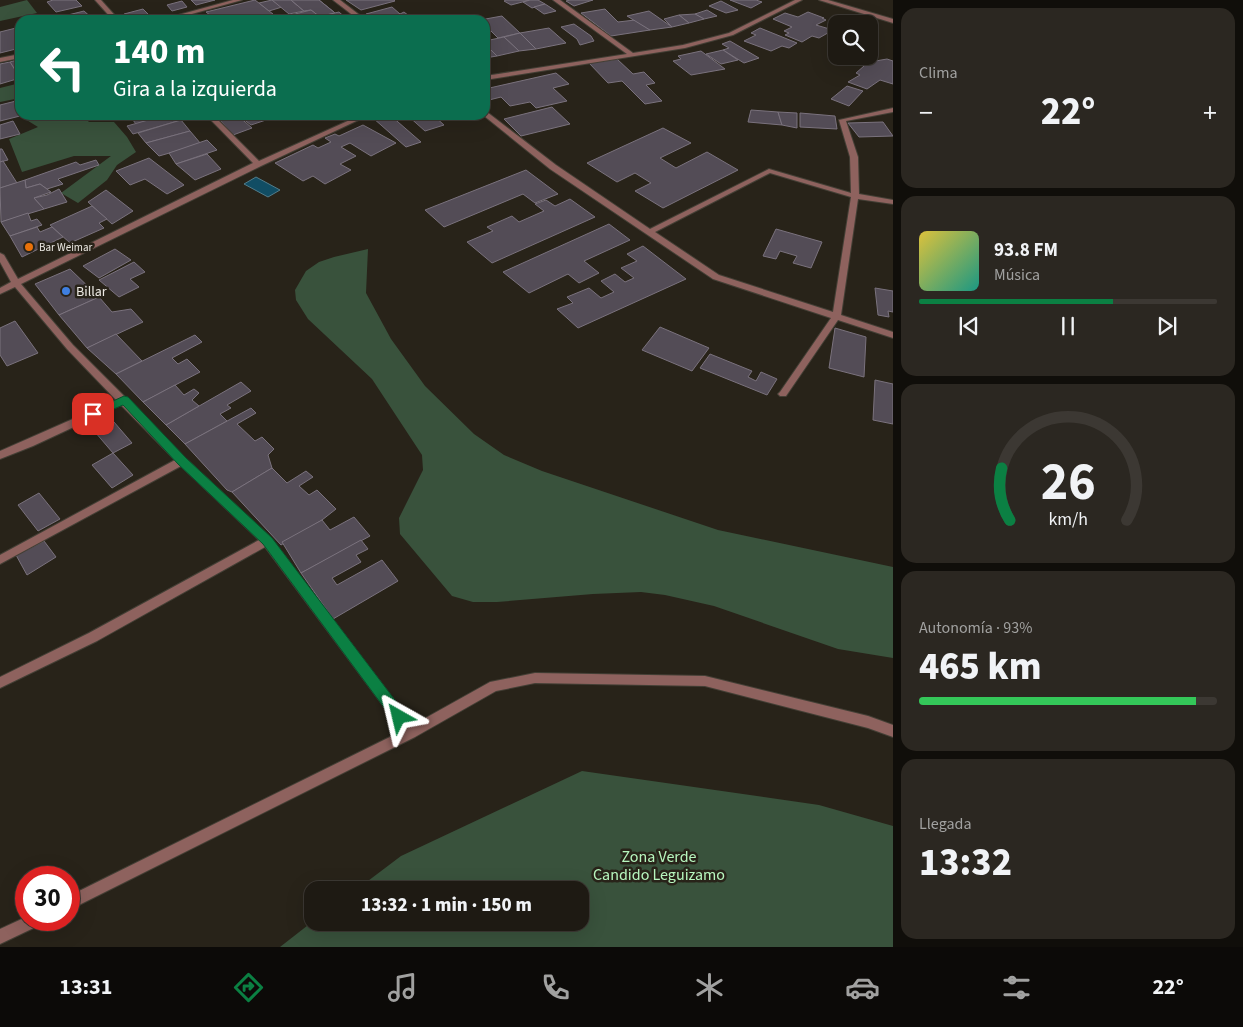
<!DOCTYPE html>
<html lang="es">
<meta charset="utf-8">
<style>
body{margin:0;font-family:"Source Sans 3",sans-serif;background:#2b2721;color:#f1f3f6;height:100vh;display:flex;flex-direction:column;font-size:19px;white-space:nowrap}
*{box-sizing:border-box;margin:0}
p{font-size:16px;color:#a1a1a0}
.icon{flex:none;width:28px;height:28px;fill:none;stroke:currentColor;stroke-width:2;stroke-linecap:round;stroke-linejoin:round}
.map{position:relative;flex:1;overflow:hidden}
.side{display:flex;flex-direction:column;gap:8px;padding:8px;background:#100e0a;width:350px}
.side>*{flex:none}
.hud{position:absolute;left:15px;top:15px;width:475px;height:105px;border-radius:15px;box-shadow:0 5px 20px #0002,0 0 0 1px #3c3833;background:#0b6e4f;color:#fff;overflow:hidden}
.tools{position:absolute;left:828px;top:15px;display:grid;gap:10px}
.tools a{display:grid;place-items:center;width:50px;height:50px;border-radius:10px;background:#1e1a13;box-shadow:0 5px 20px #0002,0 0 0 1px #3c3833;font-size:25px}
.speed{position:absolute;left:15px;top:866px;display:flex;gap:10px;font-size:25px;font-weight:700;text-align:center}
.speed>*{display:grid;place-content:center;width:65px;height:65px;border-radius:50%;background:#1e1a13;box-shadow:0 5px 20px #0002,0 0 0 1px #3c3833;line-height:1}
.speed .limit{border:8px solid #d22;background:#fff;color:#111}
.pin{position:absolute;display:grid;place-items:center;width:42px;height:42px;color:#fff;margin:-21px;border-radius:10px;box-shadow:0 2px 8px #0006}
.me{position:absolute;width:55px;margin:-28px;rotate:323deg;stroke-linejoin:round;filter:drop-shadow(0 0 4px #0008)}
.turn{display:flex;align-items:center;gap:18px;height:105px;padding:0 15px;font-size:22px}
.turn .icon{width:65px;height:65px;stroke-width:2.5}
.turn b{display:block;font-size:35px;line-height:42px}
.big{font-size:38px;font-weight:800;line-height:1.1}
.side .tile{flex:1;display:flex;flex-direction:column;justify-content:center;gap:8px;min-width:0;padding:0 18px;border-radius:15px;background:#2b2721}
.side .dial{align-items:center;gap:0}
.dial svg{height:130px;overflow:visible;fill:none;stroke:#3c3833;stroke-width:7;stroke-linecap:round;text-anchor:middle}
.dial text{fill:#f1f3f6;stroke:none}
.song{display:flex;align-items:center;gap:15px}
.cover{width:60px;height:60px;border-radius:8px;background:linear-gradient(135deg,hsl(50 70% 55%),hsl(170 70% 35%))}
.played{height:5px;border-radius:2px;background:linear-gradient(90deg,#0b8043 65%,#3c3833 65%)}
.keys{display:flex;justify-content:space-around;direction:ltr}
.heat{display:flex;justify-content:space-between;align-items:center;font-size:28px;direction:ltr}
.charge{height:8px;border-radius:4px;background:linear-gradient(90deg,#34c759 93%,#3c3833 0)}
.trip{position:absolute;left:304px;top:881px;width:285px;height:50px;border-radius:15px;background:#1e1a13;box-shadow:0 5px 20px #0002,0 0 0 1px #3c3833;font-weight:800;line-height:50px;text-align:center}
.dock{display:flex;height:80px;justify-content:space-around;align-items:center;background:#0c0a08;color:#a1a1a0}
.dock .icon{width:35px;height:35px}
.dock .selected{color:#0b8043}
.dock b{font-size:22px;color:#f1f3f6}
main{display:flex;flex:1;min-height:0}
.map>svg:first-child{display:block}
</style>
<main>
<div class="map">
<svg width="893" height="947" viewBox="0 0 893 947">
<rect width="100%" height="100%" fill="#282319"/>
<g fill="#39523c">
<path d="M27,0L37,13L0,21V7Z"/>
<path d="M20,83V98L0,102V88Z"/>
<path d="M30,115H82L89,122H114L127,137L136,152L117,165L107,180L78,203L61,193L111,156H74L22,172L9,139L38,127L25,119Z"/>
<path d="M368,249L366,293L391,339L425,386L474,434L504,455L542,471L718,530L893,567V658L838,649L714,606L665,595L641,592L593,594L497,602H473L452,596L400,534L399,518L423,470L422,455L372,379L308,319L296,300L295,290L306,271L319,262L334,257Z"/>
<path d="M582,771L819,805L893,826V947H280L312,922H580V890H356L401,856Z"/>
</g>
<path fill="#114d64" stroke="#537c8a" d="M256,177L280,190L268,197L244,184Z"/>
<g fill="#534c56" stroke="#7a727d">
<path d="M53,0H76L82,6L56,12L47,2Z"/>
<path d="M191,0H215L196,5Z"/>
<path d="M255,0L273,14L249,20H216L206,12Z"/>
<path d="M272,0L282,7L269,11L259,3Z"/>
<path d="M272,0H291L304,11L289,14Z"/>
<path d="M291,0H319L334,12L320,17L311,10L304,11Z"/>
<path d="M291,0H319L335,13L320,17L311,10L304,11Z"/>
<path d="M346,0H394L395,1L361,10Z"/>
<path d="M506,0H530L511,5L504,1Z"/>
<path d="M530,0H538L545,4L532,8L523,2Z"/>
<path d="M570,0H593L574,6L566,1Z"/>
<path d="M730,0H756L762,2L751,8Z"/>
<path d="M182,1L187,7L172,11L167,5Z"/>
<path d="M721,1L738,10L726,13L709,6Z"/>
<path d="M545,4L556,11L544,14L534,7Z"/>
<path d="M392,7L400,14L376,20L366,14Z"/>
<path d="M143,9L149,15L129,20L124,14Z"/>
<path d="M605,9L618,22L635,20L650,30L611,36L581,13Z"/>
<path d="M311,10L320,17L297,20L291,15Z"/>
<path d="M707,10L717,16L704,19L695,14Z"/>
<path d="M84,11L94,20L52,19Z"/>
<path d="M649,11L672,27L650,30L627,16Z"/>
<path d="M339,12L348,20H315L313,18Z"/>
<path d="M404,12L414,20H376L400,14Z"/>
<path d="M808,12L824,18H822L826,20L816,25L833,30L819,38L812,36L802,42L785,35L789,33L784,31L792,27L773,19L785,13L798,17Z"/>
<path d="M209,14L216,20H190Z"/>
<path d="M695,14L704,19L689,23L679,15Z"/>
<path d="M679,15L689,23L672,27L664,19Z"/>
<path d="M502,16L520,33L498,38L485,25V20H480Z"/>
<path d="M574,24L591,36L594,41L580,45L577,39L561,27Z"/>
<path d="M20,27V48L0,53V32Z"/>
<path d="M549,28L566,43L536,49L520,33Z"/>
<path d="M760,28L797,43L789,48L782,46L771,51L744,41L756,35L751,33Z"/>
<path d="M520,33L536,49L519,51L504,37Z"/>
<path d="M504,37L519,51L497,56L485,44V41Z"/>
<path d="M730,41L759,58L744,63L723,50L729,48L722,44Z"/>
<path d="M485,44L497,56L485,58Z"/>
<path d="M723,50L738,60L721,64L706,54Z"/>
<path d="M701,51L725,69L691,75L673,61L681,59L678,56Z"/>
<path d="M20,59V74H18L10,62Z"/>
<path d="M617,59L633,74L644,72L655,83L646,85L662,101L645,104L622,81L608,83L589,63Z"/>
<path d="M887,59L893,61V84L880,80L867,89L848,82L860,75L856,73L864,66V63Z"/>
<path d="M10,62L20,78L0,84V64Z"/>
<path d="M556,73L569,84L553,88L567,101L536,108L530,102L510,106L501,97L485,101V89Z"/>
<path d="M847,86L863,91L849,106L831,99Z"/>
<path d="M20,100V115H24L0,121V105Z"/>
<path d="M552,107L570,124L521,136L504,119Z"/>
<path d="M751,110L778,112L782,125L748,122Z"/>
<path d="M778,112L797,113V128L782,125Z"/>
<path d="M800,113L835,116L837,129L800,127Z"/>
<path d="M129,115H166L136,124Z"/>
<path d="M166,115H177L181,120L133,134L127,126Z"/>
<path d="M228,115H237L252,128L233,135L219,119Z"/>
<path d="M238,115H281L251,125Z"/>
<path d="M380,115H390L421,142L406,147L373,118Z"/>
<path d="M407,115H433L444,125L425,131Z"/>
<path d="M181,120L190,131L146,143L138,133Z"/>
<path d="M13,121L20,134L0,139V125Z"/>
<path d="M883,122L893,136L859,137L848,123Z"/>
<path d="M363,125L396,143L371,156L350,143L341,147L356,156L340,164L351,170L325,184L313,176L303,181L275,163L313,145L318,148L331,142L325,138L335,134L339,136Z"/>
<path d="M663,128L691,143L660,158L676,168L707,152L738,170L663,208L635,191L651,183L635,173L617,182L587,163Z"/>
<path d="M190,131L201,144L159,156L146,143Z"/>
<path d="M207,140L217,150L176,164L169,153Z"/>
<path d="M0,149H2L8,160L0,162Z"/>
<path d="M207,154L221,169L195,180L176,164Z"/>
<path d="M149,158L184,185L167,194L145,179L130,185L116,171Z"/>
<path d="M96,160L99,165L58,179L63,184L47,189L40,184L26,188L25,180L76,162L80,165Z"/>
<path d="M3,161L17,183L0,188V162Z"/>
<path d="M526,170L558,194L535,203L523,194L444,227L425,210Z"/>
<path d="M25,180L26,188L40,184L51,192L34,198L44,209L1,222L0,188Z"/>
<path d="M59,189L67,202L44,209L34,198L47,195Z"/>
<path d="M106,190L133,211L112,224L88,202Z"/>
<path d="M570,199L595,217L492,263L467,242L493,231L487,227L512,216L519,222L544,211L535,204L546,200L555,206Z"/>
<path d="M92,206L107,219L99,223L104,228L70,243L50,225Z"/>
<path d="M28,213L31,221L37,219L42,225L10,236L1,222Z"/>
<path d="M609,224L630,240L584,261L599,273L579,283L568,274L529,293L503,272Z"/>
<path d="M37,227L40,232L52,227L63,237L22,257L10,236Z"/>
<path d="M776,229L822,242L811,268L793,263L797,256L780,251L776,259L763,256Z"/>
<path d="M643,246L686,279L578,328L557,309L573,303L567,297L589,288L601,298L614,292L601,281L615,274L625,282L634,278L621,268L637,261L627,254Z"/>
<path d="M115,249L131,260L99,278L83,266Z"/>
<path d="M134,262L145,272L130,279L139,287L119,297L99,280Z"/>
<path d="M70,269L99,297L59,315L35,284Z"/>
<path d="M875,288L893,291V312L888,311L889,317L878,315Z"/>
<path d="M99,297L112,312L131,309L143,322L87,348L59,315Z"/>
<path d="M15,321L38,353L7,366L0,355V328Z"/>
<path d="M660,327L709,348L692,371L642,350Z"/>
<path d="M835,328L866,337L864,377L829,368Z"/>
<path d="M116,334L142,361L116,374L87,348Z"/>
<path d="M195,335L202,342L172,358L178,364L187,359L200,372L143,402L116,374Z"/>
<path d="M710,354L752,371L748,377L756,381L761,372L777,379L767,395L700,368Z"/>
<path d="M875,380L893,384V424L873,420Z"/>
<path d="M241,382L251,391L227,405L231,408L220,414L227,421L185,444L166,425Z"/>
<path d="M175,385L184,395L194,389L199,393L192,400L199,406L166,425L143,402Z"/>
<path d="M251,408L256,413L237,424L255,441L262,437L274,449L268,455L272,468L232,492L227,490L185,444Z"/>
<path d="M108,415L132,443L113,453L89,425Z"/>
<path d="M113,453L133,475L112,488L92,465Z"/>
<path d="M272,468L287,483L306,471L313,477L299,486L309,495L317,490L336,509L322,520L281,545L232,492Z"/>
<path d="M39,493L60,519L38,531L18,505Z"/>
<path d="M354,517L370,536L301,573L282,542L322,520L330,530Z"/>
<path d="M361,540L368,549L356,555L361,562L332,578L337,585L382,560L398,581L333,619L301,573Z"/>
<path d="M44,541L56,557L27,575L16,555Z"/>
</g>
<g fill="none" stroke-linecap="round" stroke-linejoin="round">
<defs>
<g id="minor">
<path d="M95,0H101L119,20H113Z"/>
<path d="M233,0H242L170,20H160Z"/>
<path d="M333,0H340L366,20H359Z"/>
<path d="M553,0H560L633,53L683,45L729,33L795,0H802L733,35L685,48L485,80V76L627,54Z"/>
<path d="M819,0H828L893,19V23Z"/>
<path d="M20,54V58L0,62V58Z"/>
<path d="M893,108V112L846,121L858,157L859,194L893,200V204L858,199L841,315L893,332V338L838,320L786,396H780L778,394L780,392L831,318L713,279L550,169L483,115H485V111L487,112L556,165L650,229L769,169L851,193L850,157L839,120ZM770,173L851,197L833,312L719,275L655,232Z"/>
<path d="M206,115H213L259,161L361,115H369L261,166L21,284L73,345L125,397L127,398L128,401L185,458L271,538L413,725L490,682L535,673L705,676L868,716L893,725V737L868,728L705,686L535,683L496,691L415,737L69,910V896L402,731L265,547L97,641L0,688V677L89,633L259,540L181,466L0,564V555L175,460L121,405L33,446L0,459V451L116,400L67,349L15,287L0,294V288L11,282L0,262V253L4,255L18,279L253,163Z"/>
<path d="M26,917V920H42L40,925L0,944V929Z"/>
</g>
</defs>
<use href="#minor" stroke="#433f35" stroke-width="2"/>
<use href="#minor" fill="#8e625e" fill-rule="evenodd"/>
</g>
<path fill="#0b8043" stroke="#07532c" d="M124,396L128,397L186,458L272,538L404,712L406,717L404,721L399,723L394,721L263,544L178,464L123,405L93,418L87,414L89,412Z"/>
<circle fill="#e8710a" stroke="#282319" stroke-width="2" cx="29" cy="247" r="5"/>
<circle fill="#3f7fe0" stroke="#282319" stroke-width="2" cx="66" cy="291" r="5"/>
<g text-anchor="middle" stroke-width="5" stroke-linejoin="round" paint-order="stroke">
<g font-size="11" fill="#ece9e3" stroke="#282319" text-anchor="start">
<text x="39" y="251">Bar Weimar</text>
</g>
<g font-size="14" fill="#ece9e3" stroke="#282319" text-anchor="start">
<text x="76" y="296">Billar</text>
</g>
<g font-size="16" fill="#b7f6be" stroke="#282319">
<text x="659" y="862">Zona Verde<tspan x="659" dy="18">Candido Leguizamo</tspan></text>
</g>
</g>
</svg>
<div class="tools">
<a><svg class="icon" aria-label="search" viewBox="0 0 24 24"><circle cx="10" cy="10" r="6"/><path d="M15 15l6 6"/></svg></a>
</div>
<div class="speed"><div class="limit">30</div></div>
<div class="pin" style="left:93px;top:414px;background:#d93025"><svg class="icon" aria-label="arrive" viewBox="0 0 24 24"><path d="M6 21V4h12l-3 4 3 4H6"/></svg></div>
<svg class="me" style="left:399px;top:717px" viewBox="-20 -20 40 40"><path d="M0-17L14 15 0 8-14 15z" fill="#0b8043" stroke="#fff" stroke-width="4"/></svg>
<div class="trip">13:32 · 1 min · 150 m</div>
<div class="hud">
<div class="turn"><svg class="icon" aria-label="left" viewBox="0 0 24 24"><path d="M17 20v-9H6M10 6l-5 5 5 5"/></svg><div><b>140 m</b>Gira a la izquierda</div></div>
</div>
</div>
<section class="side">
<div class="tile"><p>Clima</p>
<div class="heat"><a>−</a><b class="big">22°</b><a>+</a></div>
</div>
<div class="tile">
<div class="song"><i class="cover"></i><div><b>93.8 FM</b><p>Música</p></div></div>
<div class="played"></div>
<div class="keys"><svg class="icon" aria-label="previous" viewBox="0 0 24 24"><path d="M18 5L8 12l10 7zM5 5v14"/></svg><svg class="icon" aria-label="pause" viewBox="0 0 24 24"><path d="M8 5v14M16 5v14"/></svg><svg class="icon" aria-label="next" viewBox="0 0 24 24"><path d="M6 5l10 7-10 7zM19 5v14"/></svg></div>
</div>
<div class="tile dial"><svg viewBox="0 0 100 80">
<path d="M14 69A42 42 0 1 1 86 69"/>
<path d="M14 69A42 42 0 0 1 9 37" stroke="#0b8043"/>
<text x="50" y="56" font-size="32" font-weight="700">26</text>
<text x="50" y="72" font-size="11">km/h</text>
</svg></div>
<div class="tile"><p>Autonomía · 93%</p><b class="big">465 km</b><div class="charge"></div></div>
<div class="tile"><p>Llegada</p><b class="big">13:32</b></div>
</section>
</main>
<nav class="dock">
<b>13:31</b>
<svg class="icon selected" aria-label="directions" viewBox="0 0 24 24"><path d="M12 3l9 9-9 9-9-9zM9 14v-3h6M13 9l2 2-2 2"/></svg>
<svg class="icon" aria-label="music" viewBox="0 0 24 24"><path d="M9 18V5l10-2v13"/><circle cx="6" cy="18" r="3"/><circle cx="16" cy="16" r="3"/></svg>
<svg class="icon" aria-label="phone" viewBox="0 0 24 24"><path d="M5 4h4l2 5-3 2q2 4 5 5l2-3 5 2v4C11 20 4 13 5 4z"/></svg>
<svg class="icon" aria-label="climate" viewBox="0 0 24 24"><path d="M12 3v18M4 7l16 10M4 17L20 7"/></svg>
<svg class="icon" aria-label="car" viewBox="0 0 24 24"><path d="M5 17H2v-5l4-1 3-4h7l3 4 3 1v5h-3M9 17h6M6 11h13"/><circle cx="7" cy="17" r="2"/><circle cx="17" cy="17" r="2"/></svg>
<svg class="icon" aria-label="filters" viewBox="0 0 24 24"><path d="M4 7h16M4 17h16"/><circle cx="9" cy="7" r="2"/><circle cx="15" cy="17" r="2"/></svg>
<b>22°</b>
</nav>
